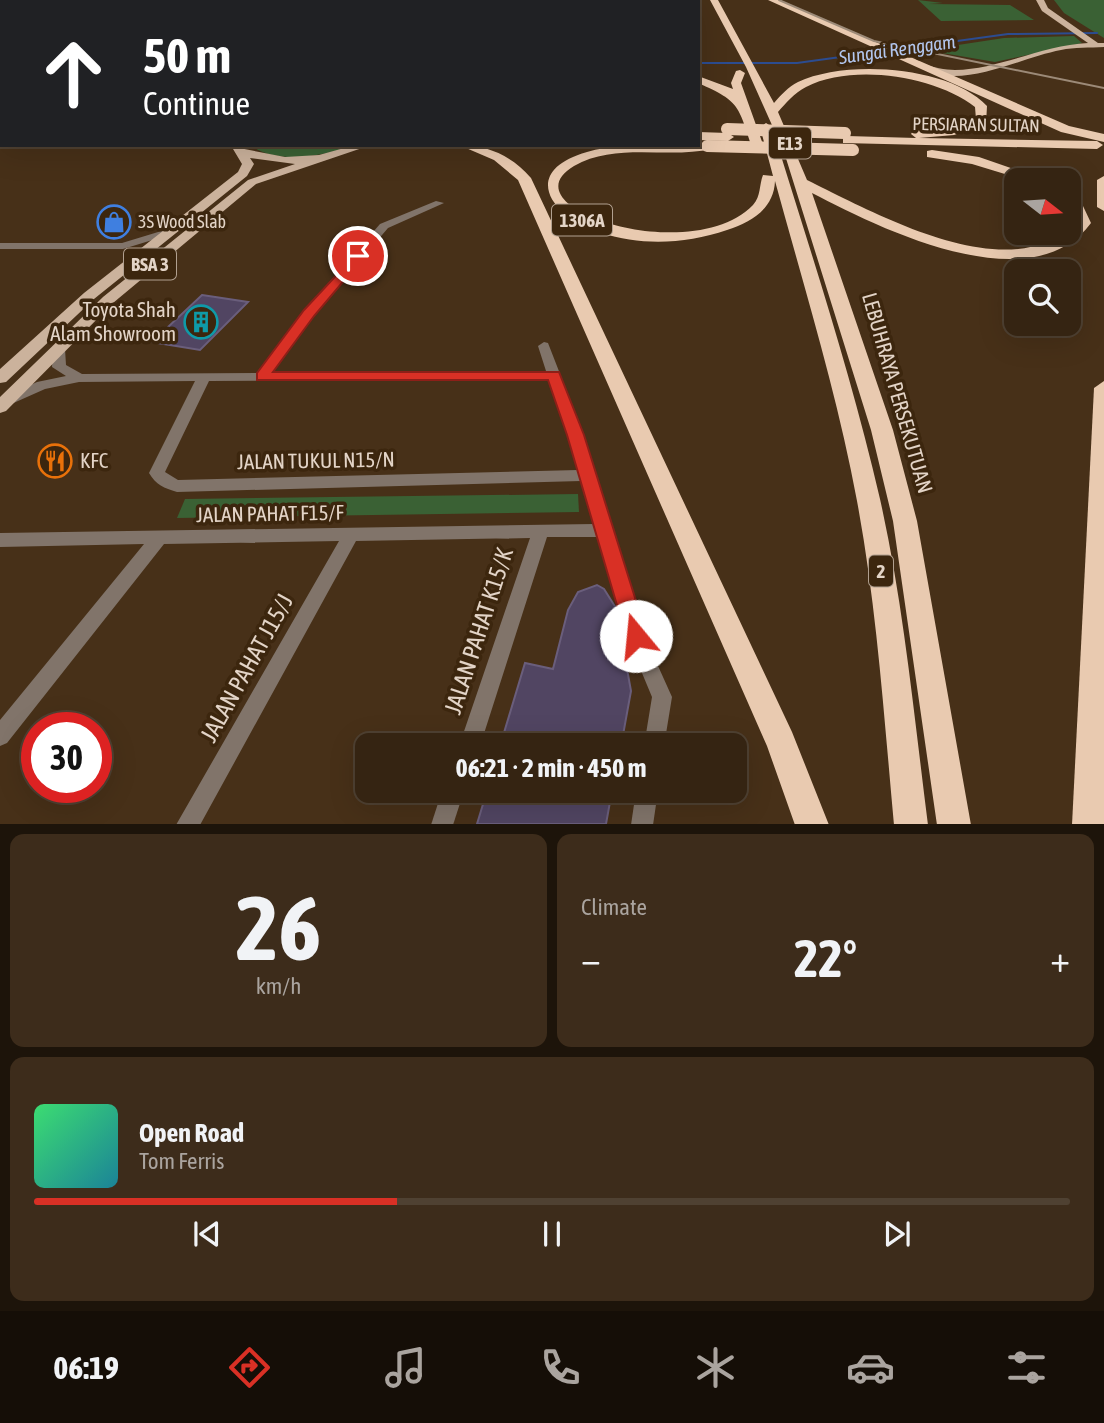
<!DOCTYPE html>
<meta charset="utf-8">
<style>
body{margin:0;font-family:"Asap Condensed",sans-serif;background:#3d2c1b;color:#f1f3f6;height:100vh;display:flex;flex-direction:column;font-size:26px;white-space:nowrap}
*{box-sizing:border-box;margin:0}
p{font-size:23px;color:#aaa49f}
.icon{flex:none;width:38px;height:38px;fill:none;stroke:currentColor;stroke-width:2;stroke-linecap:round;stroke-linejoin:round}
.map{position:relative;height:824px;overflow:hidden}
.side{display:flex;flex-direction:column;gap:10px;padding:10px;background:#1d140a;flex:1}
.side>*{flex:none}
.top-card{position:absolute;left:0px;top:0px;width:700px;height:147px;box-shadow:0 7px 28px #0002,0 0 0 2px #4f4132;background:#202124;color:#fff;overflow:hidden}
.needle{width:46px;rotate:107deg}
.buttons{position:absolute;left:1004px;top:168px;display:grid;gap:14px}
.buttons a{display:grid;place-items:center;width:77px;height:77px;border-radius:14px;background:#352412;box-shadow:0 7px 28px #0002,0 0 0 2px #4f4132;font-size:35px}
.speed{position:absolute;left:21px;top:712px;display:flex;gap:14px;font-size:35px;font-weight:700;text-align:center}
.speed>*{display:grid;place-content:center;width:91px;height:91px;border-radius:50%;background:#352412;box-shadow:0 7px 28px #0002,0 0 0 2px #4f4132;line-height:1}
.speed .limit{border:10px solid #d22;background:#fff;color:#111}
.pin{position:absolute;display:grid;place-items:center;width:60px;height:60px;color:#fff;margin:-30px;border:4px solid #fff;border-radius:50%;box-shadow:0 2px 7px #0007}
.me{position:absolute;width:77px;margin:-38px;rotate:343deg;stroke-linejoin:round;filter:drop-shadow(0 0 5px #0008)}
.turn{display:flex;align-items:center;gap:24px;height:147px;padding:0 28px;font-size:32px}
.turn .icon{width:91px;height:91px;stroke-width:2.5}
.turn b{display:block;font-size:49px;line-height:60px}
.big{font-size:52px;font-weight:700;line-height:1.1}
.side .card{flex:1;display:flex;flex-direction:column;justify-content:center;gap:10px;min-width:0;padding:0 24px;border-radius:14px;background:#3d2c1b}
.side .dial{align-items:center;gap:0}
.dial b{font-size:91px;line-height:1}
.song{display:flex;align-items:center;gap:21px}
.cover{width:84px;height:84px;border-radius:10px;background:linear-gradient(135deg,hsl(140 70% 55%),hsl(190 70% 35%))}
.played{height:7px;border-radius:4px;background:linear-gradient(90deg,#d93025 35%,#4f4132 35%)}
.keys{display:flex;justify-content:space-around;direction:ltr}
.heat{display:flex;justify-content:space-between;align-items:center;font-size:38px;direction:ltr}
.side .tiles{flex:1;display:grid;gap:10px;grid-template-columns:1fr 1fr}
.card:last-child{grid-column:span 2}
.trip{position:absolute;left:355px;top:733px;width:392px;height:70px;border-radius:14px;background:#352412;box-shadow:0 7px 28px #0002,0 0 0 2px #4f4132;font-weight:700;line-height:70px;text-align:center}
.tab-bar{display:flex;height:112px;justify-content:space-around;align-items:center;background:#150e07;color:#aaa49f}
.tab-bar .icon{width:49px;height:49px}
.tab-bar .current{color:#d93025}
.tab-bar b{font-size:32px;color:#f1f3f6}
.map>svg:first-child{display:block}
</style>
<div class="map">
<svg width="1104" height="825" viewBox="0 0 1104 825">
<rect width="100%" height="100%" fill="#473018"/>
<g fill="#3a6134">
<path d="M918,0L943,3L929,4L1010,5L1034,20L941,21Z"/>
<path d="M1054,0H1104V38L1064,13Z"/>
<path d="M1074,36L1082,43L995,62L925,50L1004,38Z"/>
<path d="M250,145H356C326,155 278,166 250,145Z"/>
<path d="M578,494L579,512L177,518L185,499Z"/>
</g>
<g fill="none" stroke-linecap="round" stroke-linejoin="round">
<path stroke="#2c4c90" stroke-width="2" d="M698,63H797L1008,34L1097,33"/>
<path fill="#2c4c90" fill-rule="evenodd" d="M87,0H99L100,2H89Z"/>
</g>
<g fill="#514562" stroke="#6a5e7c" stroke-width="2">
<path d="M202,295L248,302L200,350L152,342Z"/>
<path d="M597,585L604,589L616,608L631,691L621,746H500L525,663L553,669L568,610L578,592Z"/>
<path d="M487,791H612L606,824H477Z"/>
</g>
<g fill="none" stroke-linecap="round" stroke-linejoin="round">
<g fill="#81746a" fill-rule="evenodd">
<rect x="531" y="0" width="6" height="2"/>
<path d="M629,0H635L636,2H630Z"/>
<path d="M2,23V27L0,28V24Z"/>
<path d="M436,201L444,203L388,228L313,316L272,373L546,371L538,346L544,342L548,343L576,415L645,637L672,697L664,746H644L652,697L627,637L597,537H547L480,746H459L530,538L356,541L200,825H176L339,541L164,544L7,743L0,746V720L144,544L0,547V533L594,524L581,481L177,492C164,488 156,485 149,473L195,381L79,382L45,389L9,405L2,400L4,397L37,382L66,376L52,367L53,349L59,345L65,349L66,365L82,374L258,373L305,310L380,224ZM549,379L578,470L178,480L165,472L209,381Z"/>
<path d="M168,229L172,230V234L123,249H0V243H122Z"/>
<path d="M442,791H464L453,825H431Z"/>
<path d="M636,791H658L653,825H631Z"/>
</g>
<g fill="#cbb29c" fill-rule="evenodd">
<path d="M387,0H395L387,2Z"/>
<path d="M1036,0H1044L1048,8L1098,43H1104V47C1090,48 1074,47 1061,50C1018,58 960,92 919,67L923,64C933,67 945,70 955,70C1000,69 1043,45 1088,43L1042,11Z"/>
<path d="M355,145H371L256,184L113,303L6,411L0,413V397L103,297L248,180L295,164L250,158L254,164L247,176L94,299L6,382L0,383V369L84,293L238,172L242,164L233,149L234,147L285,157L319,155Z"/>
</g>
<g fill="#e9cab0" fill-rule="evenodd">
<path d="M655,0H664L654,2Z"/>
<path d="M710,0H718L774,103C781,95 788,87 798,82C846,59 950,66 987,106L986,124L954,135L919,138L1097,141L1103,145L1097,149L843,143V137L847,136L916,138L911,134L913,131L952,127L976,119L975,107C935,76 853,63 806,87C794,93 786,103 778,112L807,180C875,213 1012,291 1075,222L1069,209V196L1083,206L1091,223C1031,304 879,228 812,193L893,430L917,521L971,825H937L893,521L871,430L784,152L746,67Z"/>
<path d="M768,0H779L1069,126L1104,134V142L1061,132Z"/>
<path d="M740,70L745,73L741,83L765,150L764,153L753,150C738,107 742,102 698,83V76L733,89L731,83L736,71Z"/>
<rect x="0" y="119" width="2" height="8"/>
<path d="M766,123L772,127C810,250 851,373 880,499C904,606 914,716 928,825H894C884,717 877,608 857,501C837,393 804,287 775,181C774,209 751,222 727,230C686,244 642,246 601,233C552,218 518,172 587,152C622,142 662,145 698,145L712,143V149C668,159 615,142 574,166C503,208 693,268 753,205C761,196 759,185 763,175L773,176L760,127Z"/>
<path d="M698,132L728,133L734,137L728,141L698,140Z"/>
<path d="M459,145C488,145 512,156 531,178L792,732L829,825H795L767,746L518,180L494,160Z"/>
<path d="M932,150L979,157L1045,180H1025L972,164L927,157V151Z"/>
<path d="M1104,176V211L1097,207V180Z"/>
<path d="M1104,381V825H1072L1094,388Z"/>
</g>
<path stroke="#9c8a78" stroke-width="2" d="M779,0L874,41L1104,88"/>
<g stroke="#e9cab0" stroke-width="12">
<path d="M727,129L845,133"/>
<path d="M707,146L853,150"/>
</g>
</g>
<path fill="#d93025" stroke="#8d1f18" stroke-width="2" d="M358,252L365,256L363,258L314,316L273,372H559L584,435L647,636L644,643L636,646L629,643L626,636L567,435L548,380H257V373L304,310Z"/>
<defs>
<symbol id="shop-ring" viewBox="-11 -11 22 22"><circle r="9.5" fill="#3c260e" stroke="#3f7fe0" stroke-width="1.5"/><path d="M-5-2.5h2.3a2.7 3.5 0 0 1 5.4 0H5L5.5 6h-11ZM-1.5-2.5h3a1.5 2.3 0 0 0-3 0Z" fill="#3f7fe0"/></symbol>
<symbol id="building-ring" viewBox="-11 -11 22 22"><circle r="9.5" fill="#3c260e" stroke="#0f9aa8" stroke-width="1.5"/><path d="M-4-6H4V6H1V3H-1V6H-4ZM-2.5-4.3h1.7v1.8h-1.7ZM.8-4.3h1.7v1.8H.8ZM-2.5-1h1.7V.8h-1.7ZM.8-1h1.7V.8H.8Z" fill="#0f9aa8"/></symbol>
<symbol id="restaurant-ring" viewBox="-11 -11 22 22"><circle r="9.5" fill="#3c260e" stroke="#e8710a" stroke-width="1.5"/><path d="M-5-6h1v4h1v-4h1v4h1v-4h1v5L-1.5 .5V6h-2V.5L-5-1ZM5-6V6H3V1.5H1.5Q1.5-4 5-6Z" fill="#e8710a"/></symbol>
</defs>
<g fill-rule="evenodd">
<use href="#shop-ring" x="95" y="203" width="38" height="38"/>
<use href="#building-ring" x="182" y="303" width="38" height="38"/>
<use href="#restaurant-ring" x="36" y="442" width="38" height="38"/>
</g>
<g text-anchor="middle" stroke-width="7" stroke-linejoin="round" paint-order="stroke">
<g font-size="18" fill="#e3d4c7" stroke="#3c260e">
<text transform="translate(976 125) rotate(1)" y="6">PERSIARAN SULTAN</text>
</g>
<g font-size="18" fill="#e3d4c7" stroke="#3c260e" text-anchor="start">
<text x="138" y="228">3S Wood Slab</text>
</g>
<g font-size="19" font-style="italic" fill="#b2c6ee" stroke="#3c260e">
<text transform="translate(897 49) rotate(-8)" y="7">Sungai Renggam</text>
</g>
<g fill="#3c260e" stroke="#b1a090" stroke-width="2">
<rect x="769" y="127.5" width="42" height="31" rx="5"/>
<rect x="552" y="204.5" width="60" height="31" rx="5"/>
<rect x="124" y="248.5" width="52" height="31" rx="5"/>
<rect x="869" y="555.5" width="24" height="31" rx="5"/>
</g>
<g font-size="19" font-weight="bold" fill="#e3d4c7">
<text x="790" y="150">E13</text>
<text x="582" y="227">1306A</text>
<text x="150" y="271">BSA 3</text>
<text x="881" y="578">2</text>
</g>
<g font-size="21" fill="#e3d4c7" stroke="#3c260e" text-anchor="end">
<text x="176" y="317">Toyota Shah<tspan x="176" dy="24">Alam Showroom</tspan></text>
<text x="80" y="468" text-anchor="start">KFC</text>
</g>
<g font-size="21" fill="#e3d4c7" stroke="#3c260e">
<text transform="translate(897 393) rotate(74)" y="7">LEBUHRAYA PERSEKUTUAN</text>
<text transform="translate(316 461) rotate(-1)" y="7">JALAN TUKUL N15/N</text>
<text transform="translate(270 514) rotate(-1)" y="7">JALAN PAHAT F15/F</text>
</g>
<g font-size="24" fill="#e3d4c7" stroke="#3c260e">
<text transform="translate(479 631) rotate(-72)" y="8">JALAN PAHAT K15/K</text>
<text transform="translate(247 668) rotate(-61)" y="8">JALAN PAHAT J15/J</text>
</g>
</g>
</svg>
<div class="buttons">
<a><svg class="needle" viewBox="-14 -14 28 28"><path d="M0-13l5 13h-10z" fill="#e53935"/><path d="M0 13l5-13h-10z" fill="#aaa49f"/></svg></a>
<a><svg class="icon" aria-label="search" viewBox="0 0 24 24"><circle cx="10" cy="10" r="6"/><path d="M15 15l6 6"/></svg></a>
</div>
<div class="speed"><div class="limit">30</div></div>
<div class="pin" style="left:358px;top:256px;background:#d93025"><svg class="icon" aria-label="arrive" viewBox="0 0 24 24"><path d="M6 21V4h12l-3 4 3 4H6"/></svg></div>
<svg class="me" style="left:636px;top:636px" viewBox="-20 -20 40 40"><circle r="19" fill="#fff"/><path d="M0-13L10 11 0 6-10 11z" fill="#d93025"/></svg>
<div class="trip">06:21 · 2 min · 450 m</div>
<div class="top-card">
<div class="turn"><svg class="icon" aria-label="ahead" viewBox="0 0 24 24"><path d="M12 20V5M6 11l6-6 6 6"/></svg><div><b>50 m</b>Continue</div></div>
</div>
</div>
<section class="side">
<div class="tiles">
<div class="card dial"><b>26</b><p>km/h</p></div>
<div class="card"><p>Climate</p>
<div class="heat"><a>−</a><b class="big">22°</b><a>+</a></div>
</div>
<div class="card">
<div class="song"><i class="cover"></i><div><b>Open Road</b><p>Tom Ferris</p></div></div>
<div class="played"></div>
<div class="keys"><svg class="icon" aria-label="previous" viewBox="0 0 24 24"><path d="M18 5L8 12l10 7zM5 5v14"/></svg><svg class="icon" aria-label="pause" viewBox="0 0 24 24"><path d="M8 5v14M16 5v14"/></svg><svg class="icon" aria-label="next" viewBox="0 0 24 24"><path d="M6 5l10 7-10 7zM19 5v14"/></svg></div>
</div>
</div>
</section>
<nav class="tab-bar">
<b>06:19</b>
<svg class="icon current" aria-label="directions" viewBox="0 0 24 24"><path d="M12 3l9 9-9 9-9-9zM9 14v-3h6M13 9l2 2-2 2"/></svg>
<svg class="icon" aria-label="music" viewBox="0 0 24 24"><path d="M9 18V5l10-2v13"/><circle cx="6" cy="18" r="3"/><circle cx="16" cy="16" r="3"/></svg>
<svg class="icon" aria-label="phone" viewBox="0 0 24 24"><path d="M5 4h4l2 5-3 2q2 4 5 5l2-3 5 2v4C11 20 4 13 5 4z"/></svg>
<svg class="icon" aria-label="climate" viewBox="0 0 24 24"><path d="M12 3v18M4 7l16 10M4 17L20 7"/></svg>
<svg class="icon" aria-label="car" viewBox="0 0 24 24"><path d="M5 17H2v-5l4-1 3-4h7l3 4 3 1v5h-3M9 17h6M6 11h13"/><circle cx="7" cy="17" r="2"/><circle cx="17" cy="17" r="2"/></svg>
<svg class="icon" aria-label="filters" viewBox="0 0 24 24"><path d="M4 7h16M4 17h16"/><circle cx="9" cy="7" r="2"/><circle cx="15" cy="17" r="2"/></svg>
</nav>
